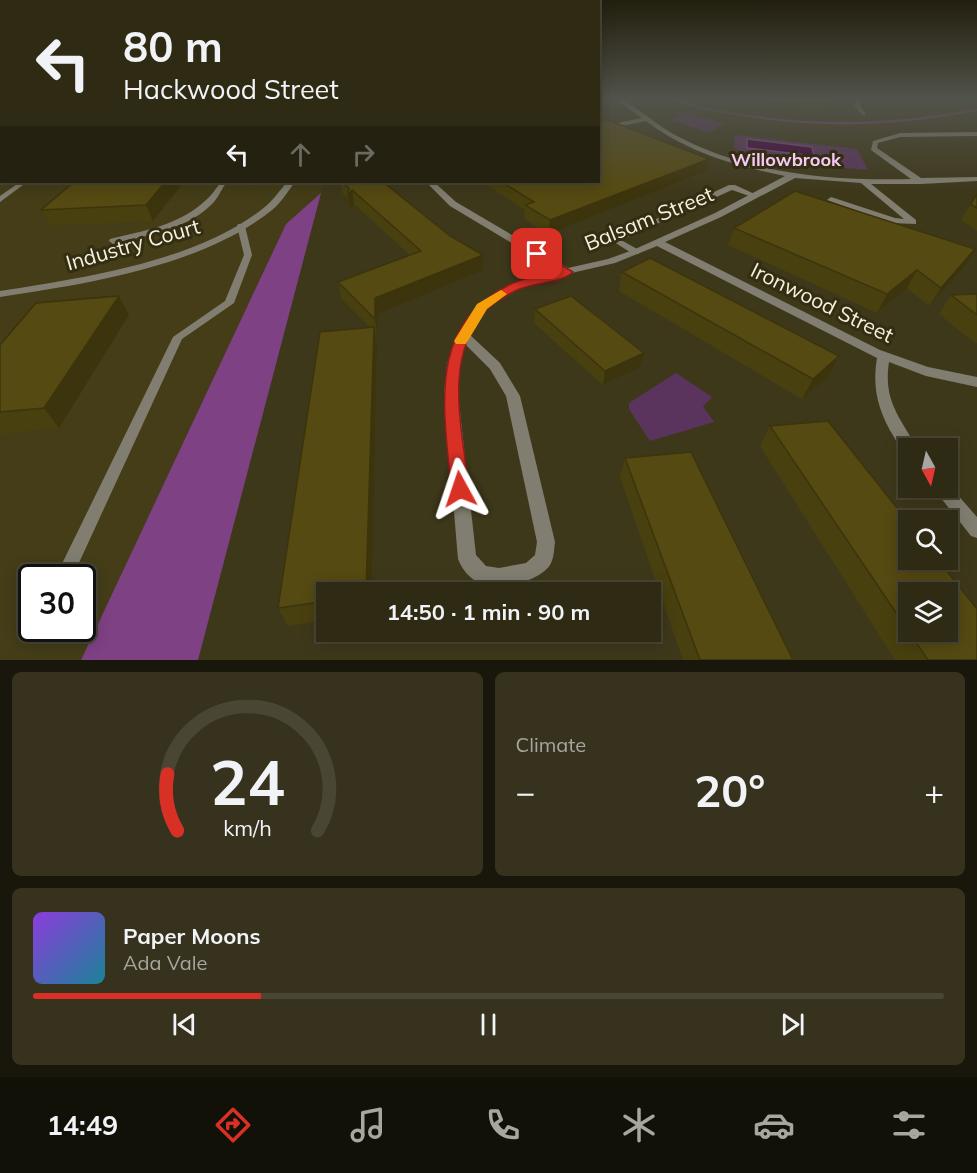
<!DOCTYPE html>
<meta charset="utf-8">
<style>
body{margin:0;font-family:Mulish,sans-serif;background:#36321d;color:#f1f3f6;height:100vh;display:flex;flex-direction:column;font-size:22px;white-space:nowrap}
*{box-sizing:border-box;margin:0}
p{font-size:20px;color:#a7a7a0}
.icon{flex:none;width:33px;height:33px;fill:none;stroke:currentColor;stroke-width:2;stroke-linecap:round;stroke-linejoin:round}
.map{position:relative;height:660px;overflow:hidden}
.side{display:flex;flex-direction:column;gap:12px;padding:12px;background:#19170b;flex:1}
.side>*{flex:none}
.banner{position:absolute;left:0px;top:0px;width:600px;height:183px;box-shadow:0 3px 15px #0003,0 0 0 2px #494634;background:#2e2a14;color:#f1f3f6;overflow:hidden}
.needle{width:39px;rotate:172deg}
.tools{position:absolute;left:898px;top:438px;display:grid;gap:12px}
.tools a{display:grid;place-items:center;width:60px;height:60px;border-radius:0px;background:#2e2a14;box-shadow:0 3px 15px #0003,0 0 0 2px #494634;font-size:30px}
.speed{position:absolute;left:18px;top:564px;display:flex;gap:12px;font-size:30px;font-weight:700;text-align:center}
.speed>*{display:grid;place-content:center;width:78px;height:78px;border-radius:50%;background:#2e2a14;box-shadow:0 3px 15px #0003,0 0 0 2px #494634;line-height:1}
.speed .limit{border:3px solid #111;border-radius:9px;background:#fff;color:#111}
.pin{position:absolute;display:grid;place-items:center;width:51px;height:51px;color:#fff;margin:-26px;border-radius:12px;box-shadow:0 3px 9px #0006}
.me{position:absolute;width:66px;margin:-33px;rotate:355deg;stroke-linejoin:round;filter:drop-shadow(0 0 4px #0008)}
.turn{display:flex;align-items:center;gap:21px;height:126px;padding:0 24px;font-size:27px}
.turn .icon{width:78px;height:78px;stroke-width:2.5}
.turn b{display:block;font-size:42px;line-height:51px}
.lanes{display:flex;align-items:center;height:57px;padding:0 24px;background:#0003;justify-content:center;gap:30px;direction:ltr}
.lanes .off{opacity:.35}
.big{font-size:45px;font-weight:700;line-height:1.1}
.side .tile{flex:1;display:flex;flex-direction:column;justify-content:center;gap:9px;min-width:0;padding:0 21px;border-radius:9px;background:#36321d}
.side .dial{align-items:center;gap:0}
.dial svg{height:156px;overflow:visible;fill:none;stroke:#494634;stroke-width:7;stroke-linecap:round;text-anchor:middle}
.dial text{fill:#f1f3f6;stroke:none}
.song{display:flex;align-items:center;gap:18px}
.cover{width:72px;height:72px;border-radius:9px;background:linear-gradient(135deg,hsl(270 70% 55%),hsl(190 70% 35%))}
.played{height:6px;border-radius:3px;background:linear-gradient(90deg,#d93025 25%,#494634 25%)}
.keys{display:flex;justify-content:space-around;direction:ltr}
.heat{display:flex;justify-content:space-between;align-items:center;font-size:33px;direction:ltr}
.side .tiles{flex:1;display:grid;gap:12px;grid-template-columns:1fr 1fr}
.tile:last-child{grid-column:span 2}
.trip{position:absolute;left:316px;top:582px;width:345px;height:60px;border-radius:0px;background:#2e2a14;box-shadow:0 3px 15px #0003,0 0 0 2px #494634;font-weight:700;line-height:60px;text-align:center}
.tab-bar{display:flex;height:96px;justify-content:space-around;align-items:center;background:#121108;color:#a7a7a0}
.tab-bar .icon{width:42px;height:42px}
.tab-bar .current{color:#d93025}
.tab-bar b{font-size:27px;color:#f1f3f6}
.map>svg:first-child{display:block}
</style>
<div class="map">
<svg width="977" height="660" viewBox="0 0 977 660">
<rect width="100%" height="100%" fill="#3e381b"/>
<path fill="#443d18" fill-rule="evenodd" d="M0,138L2,182H324L321,193L286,224L81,660H0ZM32,578H82V628H32Z"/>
<g fill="#5a345d">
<path d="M685,113H686L724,123L709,133L671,120Z"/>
<path d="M735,135L857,149L868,170L809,165L808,159L741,151L734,148Z"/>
<path d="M676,373L712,397L703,406L714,422L650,441L629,409V403Z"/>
</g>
<path fill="#7e4183" d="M321,193L198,660H81L286,224Z"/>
<path fill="#3f0044" stroke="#754873" stroke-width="1.5" d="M747,139L812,147L814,156L747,148Z"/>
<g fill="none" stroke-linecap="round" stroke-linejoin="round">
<path fill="#754873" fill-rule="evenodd" d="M668,99C682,99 695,105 708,108C726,112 744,115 763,117C836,126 905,122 977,109V111C891,127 812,130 726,113C707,110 686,106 668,99Z"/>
<g fill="#817e71" fill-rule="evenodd">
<rect x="0" y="171" width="2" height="4"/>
<path d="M20,182H27L0,202V196Z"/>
<path d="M221,182H227C222,188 219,196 214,202C189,229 147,235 113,244L109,241L110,239C143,231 180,225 206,200C212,195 216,188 221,182Z"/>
<path d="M729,185H735L759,196L755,198L732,190L621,240L639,250V254H633L611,240Z"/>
<path d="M238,224H244L245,226L252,255L234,303L182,339L72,578H55L173,337L225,301L244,255L237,226Z"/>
</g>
<g fill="#817e71" fill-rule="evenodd">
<path d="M615,99H622C642,111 659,127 679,137C750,174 832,181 911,179L871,150L873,141L900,133L977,132V136L900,137L878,143L877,148L921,178L977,177V181L921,184H871L916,220V224L891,223L827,200L831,197L895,218L904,219L861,183L795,178L721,217L665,242L880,350L928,367L977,377V387L926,376L889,362C883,401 900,417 917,448H909V454C901,451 898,444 894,437C878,411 872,388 877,358L657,246L615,263L541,280L518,288L485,309L469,334L500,363L520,396L555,542C554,549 554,559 550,565C538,583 494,592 476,581C468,577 461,567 458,559L444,394L447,364L457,335L477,305L510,284L557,270L450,206L426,182H434L456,202L568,268L608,259L633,250L715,213L785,176C735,166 687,152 646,121L598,131V127L642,118ZM466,345L490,369L506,396L537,542L535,555L526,563L499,568L486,566L476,555L458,394L459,364Z"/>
<path d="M856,99H862L860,105L866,115H862L854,105Z"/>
<path d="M287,182H295C288,191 281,203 272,210C203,266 86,284 0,297V291C83,278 200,261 266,206C274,199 281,189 287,182Z"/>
<path d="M948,484L977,517V538L971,536L933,488H948Z"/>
</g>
</g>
<g fill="#49400f">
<path d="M745,99H826L830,105L827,114Z"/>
<path d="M706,171L548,234L524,219L525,210L482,182H598Z"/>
<path d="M74,182H184L153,221L51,226L41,210Z"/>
<path d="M340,182H385V183L483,270L378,314L377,335L375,332L377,346L372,592H327V620L288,626L278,608L370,327L341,298L338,282L410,255L354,204L350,210L348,198L342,193Z"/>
<path d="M977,194V231L961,220Z"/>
<path d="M734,228L975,249L964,267L929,306L907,288L877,313L728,245Z"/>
<path d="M622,272L839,356L829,376L802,399L619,291Z"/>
<path d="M977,294V343H975L939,314L951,295Z"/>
<path d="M535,309L644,353L640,367L603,385L534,323Z"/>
<path d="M129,315L59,428L0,434V345Z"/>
<path d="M770,426L977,660H895L760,446Z"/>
<path d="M625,458L793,660H683L620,477Z"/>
</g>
<g fill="#3c340d">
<path d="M611,102L610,112L598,115V105Z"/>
<path d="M709,159L706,171L548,234L550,220Z"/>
<path d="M165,182H184L153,221L146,205Z"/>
<path d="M352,190L354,204L350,210L348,196Z"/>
<path d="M975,249L964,267L929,306L941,288Z"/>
<path d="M483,255V270L378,314L377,335L375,319V298Z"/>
<path d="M917,270L907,288L877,313L887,294Z"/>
<path d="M119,296L129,315L59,428L44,408Z"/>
<path d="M374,327L377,346L372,592H366Z"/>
<path d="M644,353L640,367L603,385L605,371Z"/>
<path d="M839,356L829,376L802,399L813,379Z"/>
</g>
<g fill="#554a12" stroke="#3c340d" stroke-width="1.5" fill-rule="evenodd">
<path d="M598,99H602L611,102L598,105Z"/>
<path d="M795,99H826L830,105Z"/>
<path d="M608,120L709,159L550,220L525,205L534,202L502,182H598V122Z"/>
<path d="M74,182H165L146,205L41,210Z"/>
<path d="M342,182H383L450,236L483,255L375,298V319L338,282L421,251L352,190L348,196L349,188Z"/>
<path d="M795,191L975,249L941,288L917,270L887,294L734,228Z"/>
<path d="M977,194V208L971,204Z"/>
<path d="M650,258L839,356L813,379L622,272Z"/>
<path d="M977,294V315L951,295Z"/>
<path d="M119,296L44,408L0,412V345L36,303Z"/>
<path d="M571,296L644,353L605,371L535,309Z"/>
<path d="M374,327L366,592H327V601L278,608L320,332Z"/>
<path d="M828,421L909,523V560H938L977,609V660H928L770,426ZM909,592H948V632H909Z"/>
<path d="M691,452L793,660H700L625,458Z"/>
</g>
<linearGradient id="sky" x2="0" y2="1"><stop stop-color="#221f0f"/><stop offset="0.52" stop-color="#52534a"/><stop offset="1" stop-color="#52534a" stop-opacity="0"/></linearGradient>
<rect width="977" height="191" fill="url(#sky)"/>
<path fill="#d93025" stroke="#8d1f18" stroke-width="1.5" d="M537,251L573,272C560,284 533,282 517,290C507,295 493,303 486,310C442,357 463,433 469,489L467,494L460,497L454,494L451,489C445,413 425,326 509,285C523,278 542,275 557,271L533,256L531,254Z"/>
<path fill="#f59e0b" d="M501,290L507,294L487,309L466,344H456L454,341L477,304Z"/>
<g text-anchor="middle" stroke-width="6" stroke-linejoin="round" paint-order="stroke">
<g font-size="18" font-weight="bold" fill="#f6c9f9" stroke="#332d11">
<text x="786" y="166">Willowbrook</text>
</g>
<g font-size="21" fill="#f4f1e0" stroke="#332d11">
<text transform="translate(649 219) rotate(-22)" y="7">Balsam Street</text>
<text transform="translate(133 245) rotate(-16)" y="7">Industry Court</text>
<text transform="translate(822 303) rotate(26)" y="7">Ironwood Street</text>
</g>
</g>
</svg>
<div class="tools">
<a><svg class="needle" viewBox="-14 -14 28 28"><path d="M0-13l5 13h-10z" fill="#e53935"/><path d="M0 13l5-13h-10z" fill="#a7a7a0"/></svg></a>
<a><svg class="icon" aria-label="search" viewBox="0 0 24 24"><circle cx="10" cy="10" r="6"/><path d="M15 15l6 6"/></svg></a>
<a><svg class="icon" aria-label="layers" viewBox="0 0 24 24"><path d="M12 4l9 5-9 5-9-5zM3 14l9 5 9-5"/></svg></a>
</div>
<div class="speed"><div class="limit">30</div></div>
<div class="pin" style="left:537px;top:254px;background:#d93025"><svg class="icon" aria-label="arrive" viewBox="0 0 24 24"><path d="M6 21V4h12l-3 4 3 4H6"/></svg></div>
<svg class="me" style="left:460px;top:489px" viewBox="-20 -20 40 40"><path d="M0-17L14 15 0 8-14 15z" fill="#d93025" stroke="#fff" stroke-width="4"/></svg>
<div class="trip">14:50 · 1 min · 90 m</div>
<div class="banner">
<div class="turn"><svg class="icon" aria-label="left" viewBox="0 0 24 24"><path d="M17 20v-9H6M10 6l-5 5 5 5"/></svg><div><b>80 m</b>Hackwood Street</div></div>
<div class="lanes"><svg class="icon" aria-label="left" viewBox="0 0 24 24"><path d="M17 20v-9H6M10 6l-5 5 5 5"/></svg><svg class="icon off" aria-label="ahead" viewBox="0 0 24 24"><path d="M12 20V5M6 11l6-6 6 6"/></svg><svg class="icon off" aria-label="right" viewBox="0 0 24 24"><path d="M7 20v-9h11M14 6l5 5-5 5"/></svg></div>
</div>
</div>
<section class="side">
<div class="tiles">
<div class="tile dial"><svg viewBox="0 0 100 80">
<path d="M14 69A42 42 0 1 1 86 69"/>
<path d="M14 69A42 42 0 0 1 9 40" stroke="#d93025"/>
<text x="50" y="56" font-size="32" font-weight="700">24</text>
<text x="50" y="72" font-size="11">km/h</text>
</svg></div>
<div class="tile"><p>Climate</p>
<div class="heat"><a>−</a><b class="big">20°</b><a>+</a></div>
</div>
<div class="tile">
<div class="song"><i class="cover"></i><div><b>Paper Moons</b><p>Ada Vale</p></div></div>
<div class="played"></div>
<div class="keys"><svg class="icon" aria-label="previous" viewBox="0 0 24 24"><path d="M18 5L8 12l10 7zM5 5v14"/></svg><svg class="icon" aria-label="pause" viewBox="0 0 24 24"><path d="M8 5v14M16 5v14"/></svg><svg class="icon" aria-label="next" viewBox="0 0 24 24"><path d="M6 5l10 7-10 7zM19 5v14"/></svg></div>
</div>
</div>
</section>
<nav class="tab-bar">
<b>14:49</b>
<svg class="icon current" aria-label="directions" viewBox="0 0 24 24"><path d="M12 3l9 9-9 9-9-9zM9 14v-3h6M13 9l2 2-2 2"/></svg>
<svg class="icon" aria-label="music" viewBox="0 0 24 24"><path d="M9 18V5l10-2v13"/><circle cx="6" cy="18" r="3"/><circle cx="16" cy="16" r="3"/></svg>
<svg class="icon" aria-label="phone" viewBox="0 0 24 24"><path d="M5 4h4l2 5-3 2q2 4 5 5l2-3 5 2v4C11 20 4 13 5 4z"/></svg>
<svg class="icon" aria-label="climate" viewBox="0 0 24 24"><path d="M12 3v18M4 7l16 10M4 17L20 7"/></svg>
<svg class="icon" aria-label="car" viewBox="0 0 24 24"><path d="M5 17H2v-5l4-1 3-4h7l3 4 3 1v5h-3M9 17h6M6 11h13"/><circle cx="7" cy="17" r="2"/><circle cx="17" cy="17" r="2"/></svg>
<svg class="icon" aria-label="filters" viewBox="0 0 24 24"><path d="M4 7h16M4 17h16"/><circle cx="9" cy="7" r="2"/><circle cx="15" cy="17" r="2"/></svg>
</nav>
